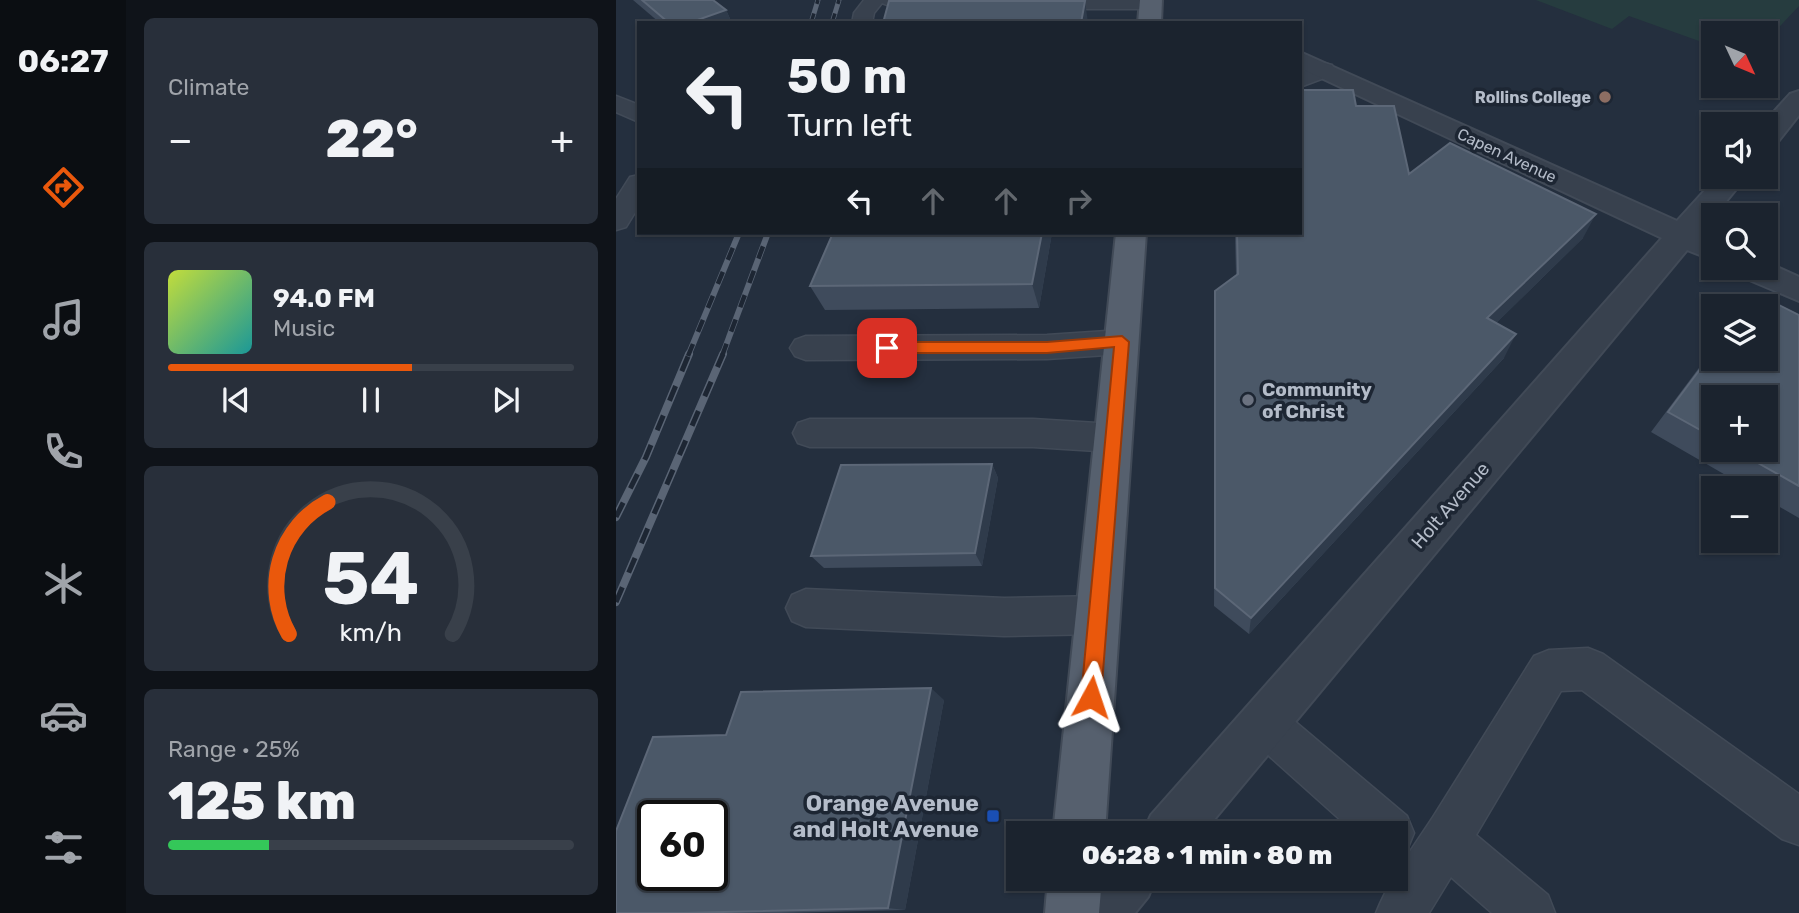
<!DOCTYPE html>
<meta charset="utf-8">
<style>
body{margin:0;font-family:Rubik,sans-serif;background:#282f3a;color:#f1f3f6;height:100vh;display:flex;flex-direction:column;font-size:26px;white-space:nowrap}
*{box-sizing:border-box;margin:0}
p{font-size:23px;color:#a0a4aa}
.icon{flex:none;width:38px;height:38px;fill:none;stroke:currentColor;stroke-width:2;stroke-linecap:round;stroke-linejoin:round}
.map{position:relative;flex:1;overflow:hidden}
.details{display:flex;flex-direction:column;gap:18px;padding:18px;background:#0f1319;width:490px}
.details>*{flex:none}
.hud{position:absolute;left:21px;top:21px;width:665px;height:214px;border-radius:0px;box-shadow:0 2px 5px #0004,0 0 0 2px #39404a;background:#1b232e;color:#f1f3f6;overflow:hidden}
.needle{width:46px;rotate:134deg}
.controls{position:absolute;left:1085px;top:21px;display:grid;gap:14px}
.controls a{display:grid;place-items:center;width:77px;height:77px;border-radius:0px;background:#1b232e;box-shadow:0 2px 5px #0004,0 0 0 2px #39404a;font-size:35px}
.speed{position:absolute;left:21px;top:800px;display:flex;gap:14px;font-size:35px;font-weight:700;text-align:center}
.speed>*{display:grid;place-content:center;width:91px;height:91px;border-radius:50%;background:#1b232e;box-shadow:0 2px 5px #0004,0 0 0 2px #39404a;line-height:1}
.speed .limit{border:4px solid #111;border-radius:10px;background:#fff;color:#111}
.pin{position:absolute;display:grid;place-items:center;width:60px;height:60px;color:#fff;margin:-30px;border-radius:14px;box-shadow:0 4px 10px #0006}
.me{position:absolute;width:77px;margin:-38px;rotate:5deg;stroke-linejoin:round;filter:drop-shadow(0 0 5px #0008)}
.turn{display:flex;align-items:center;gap:24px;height:147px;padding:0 35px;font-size:32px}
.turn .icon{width:91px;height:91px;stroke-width:2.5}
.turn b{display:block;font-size:49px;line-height:60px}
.lanes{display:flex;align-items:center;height:66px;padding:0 35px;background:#0003;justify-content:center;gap:35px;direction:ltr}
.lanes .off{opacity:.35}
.big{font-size:52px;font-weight:800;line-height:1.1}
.details .tile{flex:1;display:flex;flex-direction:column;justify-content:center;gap:10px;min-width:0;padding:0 24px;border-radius:10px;background:#282f3a}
.details .dial{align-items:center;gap:0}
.dial svg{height:182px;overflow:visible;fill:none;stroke:#39404a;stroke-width:7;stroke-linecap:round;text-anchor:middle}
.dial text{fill:#f1f3f6;stroke:none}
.song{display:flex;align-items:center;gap:21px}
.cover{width:84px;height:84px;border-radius:10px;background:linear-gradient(135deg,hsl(70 70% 55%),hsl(180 70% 35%))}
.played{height:7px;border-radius:4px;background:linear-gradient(90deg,#ea580c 60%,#39404a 60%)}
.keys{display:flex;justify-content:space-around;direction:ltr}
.heat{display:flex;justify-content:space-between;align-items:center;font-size:38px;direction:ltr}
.charge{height:10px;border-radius:5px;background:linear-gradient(90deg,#34c759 25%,#39404a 0)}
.trip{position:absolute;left:390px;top:821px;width:402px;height:70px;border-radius:0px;background:#1b232e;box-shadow:0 2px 5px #0004,0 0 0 2px #39404a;font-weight:800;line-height:70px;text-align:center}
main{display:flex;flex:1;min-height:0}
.tab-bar{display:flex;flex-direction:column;width:126px;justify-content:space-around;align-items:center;background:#0b0e12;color:#a0a4aa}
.tab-bar .icon{width:49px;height:49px}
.tab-bar .current{color:#ea580c}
.tab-bar b{font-size:32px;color:#f1f3f6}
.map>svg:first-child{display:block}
</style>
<main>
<nav class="tab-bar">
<b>06:27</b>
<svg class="icon current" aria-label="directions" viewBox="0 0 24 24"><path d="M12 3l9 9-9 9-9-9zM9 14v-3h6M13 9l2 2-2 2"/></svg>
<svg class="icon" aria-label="music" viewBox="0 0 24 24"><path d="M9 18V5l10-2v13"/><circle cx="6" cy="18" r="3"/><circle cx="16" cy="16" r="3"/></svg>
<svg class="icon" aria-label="phone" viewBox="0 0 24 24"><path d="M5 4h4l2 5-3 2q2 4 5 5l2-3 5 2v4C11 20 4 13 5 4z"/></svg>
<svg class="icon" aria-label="climate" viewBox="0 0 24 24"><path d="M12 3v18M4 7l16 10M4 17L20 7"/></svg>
<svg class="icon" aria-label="car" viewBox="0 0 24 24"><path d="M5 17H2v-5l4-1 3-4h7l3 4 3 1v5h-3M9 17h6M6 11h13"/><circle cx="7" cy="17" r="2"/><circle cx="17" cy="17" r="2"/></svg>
<svg class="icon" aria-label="filters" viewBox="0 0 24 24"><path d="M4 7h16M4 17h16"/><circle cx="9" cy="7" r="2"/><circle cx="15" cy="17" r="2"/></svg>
</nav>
<section class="details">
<div class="tile"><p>Climate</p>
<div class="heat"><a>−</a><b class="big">22°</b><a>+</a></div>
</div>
<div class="tile">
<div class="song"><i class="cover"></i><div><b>94.0 FM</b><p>Music</p></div></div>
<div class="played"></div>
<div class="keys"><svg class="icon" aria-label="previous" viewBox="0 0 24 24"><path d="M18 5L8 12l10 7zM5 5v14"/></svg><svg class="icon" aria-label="pause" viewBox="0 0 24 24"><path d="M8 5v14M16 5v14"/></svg><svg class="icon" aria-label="next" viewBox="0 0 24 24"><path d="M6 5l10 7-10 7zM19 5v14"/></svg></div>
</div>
<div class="tile dial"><svg viewBox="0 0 100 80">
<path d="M14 69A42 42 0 1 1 86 69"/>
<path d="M14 69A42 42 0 0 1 31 11" stroke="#ea580c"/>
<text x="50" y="56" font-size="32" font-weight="700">54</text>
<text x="50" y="72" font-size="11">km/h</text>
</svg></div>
<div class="tile"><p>Range · 25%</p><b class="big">125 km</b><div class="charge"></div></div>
</section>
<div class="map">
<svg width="1183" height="913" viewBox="0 0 1183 913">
<rect width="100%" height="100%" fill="#242f3e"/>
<path fill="#263c3f" d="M920,0H1183V6L1150,41V33H1097V46L1013,16L996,29Z"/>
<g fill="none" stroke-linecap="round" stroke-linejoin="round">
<defs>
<g id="service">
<path d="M248,0H336L338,3L335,7L328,9L274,6L266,3L258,13L256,23H236L238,13Z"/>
<path d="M415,0H543L545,3L542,7L535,9H423L416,7L413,3Z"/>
<path d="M708,63L716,65L719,70L716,75L684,87V72Z"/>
<path d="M0,96L23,105V122L0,112Z"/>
<path d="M23,175V206L10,227L0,230V199L14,177Z"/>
<path d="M506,330L517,334L522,342L517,350L506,354L431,359L190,360L179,356L174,348L179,340L190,336L431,335Z"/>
<path d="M194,419H417L497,424L509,428L514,438L509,448L497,452L417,447H194L182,443L177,433L182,423Z"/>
<path d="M190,589L388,598L482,596L496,601L502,615L496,629L482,634L388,636L190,627L176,621L170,608L176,595Z"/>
<path d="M972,648L987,654L1183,794V845L1166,839L966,690L945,691L860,835L932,895L939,913H876L835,877L813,913H760C774,878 796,849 817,817C851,763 884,710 918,656L933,650Z"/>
<path d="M648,701L663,708L791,816L798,833L791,850L780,854V833H739L633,738L626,723L633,708Z"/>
</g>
<g id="minor">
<path d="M684,52L1061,221L1101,177H1130L1085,232L1097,238V260L1071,250L587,833H527L535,815L1046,238L684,68Z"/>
<path d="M1183,91V115L1160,144L1150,146V124H1147L1174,94Z"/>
<path d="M1150,262L1183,277V301L1124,276L1119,268H1150Z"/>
<path d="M477,878H540L532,897L519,913H457L465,894Z"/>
</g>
<g id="primary">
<path d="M524,0H546L545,23H522Z"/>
<path d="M500,233H530L489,833H437Z"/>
<path d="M432,878H486L483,913H429Z"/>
</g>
</defs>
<use href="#service" stroke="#414a57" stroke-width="3"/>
<use href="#minor" stroke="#414a57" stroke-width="4"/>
<use href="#primary" stroke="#414a57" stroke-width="4"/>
<use href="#service" fill="#38414e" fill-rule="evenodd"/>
<use href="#minor" fill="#38414e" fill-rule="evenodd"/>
<use href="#primary" fill="#56606e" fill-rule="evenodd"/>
<defs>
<g id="rail-far2">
<path d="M195,23L202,0"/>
<path d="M216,23L223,0"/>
</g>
<g id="rail-far1">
<path d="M72,356L123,233"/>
<path d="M106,356L152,233"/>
</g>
<g id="rail">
<path d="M0,517L30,457L73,354"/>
<path d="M0,602L107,354"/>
</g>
</defs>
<use href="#rail-far2" stroke="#5a6575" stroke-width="5"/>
<use href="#rail-far1" stroke="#5a6575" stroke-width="6"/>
<use href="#rail" stroke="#5a6575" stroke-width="8"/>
<use href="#rail-far2" stroke="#1d2633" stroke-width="3.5" stroke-dasharray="10" stroke-linecap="butt"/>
<use href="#rail-far1" stroke="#1d2633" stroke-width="4.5" stroke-dasharray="13" stroke-linecap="butt"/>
<use href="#rail" stroke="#1d2633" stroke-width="5" stroke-dasharray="16" stroke-linecap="butt"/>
</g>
<g fill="#3f4b5c" fill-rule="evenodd">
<path d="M17,0H97L110,10L116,23H44Z"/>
<path d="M740,106L793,174L967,238L880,323L888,358L633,634L598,606L599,291L620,275L619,233H684Z"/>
<path d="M217,233H436L423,308L209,310L194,286Z"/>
<path d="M1141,294L1183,315V518L1150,499V488H1132L1035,432L1097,349V359L1150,306H1131ZM1097,397L1150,450H1097Z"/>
<path d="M376,464L382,478L366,566L208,568L195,556Z"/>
<path d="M328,700L289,910L166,913H0Z"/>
</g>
<g fill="#2f3b4b">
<path d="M469,1L472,23H465Z"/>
<path d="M110,10L116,23H73Z"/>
<path d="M980,214L967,238L861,342L871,318Z"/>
<path d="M426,233H436L423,308L416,284Z"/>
<path d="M900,334L888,358L633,634L635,618Z"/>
<path d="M376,464L382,478L366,566L359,553Z"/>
<path d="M315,688L328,700L289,910L272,908Z"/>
</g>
<g fill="#4b5868" stroke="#5c6777" stroke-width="2" fill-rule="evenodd">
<path d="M26,0H97L110,10L73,23H53Z"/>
<path d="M273,1H469L465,23H267Z"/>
<path d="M684,90H737L740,106H778L793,174L834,143L980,214L871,318L900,334L635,618L599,588V291L622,274L621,233H684Z"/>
<path d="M217,233H426L416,284L194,286Z"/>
<path d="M1141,294L1183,315V486L1119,450H1150V397H1097V437L1052,412L1097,352V359H1150V306H1132Z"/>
<path d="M376,464L359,553L195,556L225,465Z"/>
<path d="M315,688L272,908L67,913H0V831L37,737L110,735L125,692ZM37,816H96V875H37Z"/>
</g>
<path fill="#ea580c" stroke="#983908" stroke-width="2" d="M506,336L513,342L485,697L482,704L475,707L468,704L465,697L498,347L431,353H271L263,348L271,342H431Z"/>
<circle fill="#8d6e63" stroke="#1d2633" stroke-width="2.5" cx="989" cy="97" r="7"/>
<circle fill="#6b7280" stroke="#1d2633" stroke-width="2.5" cx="632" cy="400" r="7"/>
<rect fill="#1a4fb4" stroke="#1d2633" stroke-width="2.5" x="370" y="809" width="14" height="14" rx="3.5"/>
<g text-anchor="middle" stroke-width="7" stroke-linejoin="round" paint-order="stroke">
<g font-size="16" font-weight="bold" fill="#b4bcc9" stroke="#1d2633" text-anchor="end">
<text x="975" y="103">Rollins College</text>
</g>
<g font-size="16" fill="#b4bcc9" stroke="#1d2633">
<text transform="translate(891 155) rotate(25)" y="6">Capen Avenue</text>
</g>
<g font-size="19" font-weight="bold" fill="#b4bcc9" stroke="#1d2633" text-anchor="start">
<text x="646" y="396">Community<tspan x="646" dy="22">of Christ</tspan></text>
</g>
<g font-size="19" fill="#b4bcc9" stroke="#1d2633">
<text transform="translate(834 505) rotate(-49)" y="7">Holt Avenue</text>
</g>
<g font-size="23" font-weight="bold" fill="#b4bcc9" stroke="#1d2633" text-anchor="end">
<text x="363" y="811">Orange Avenue<tspan x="363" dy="26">and Holt Avenue</tspan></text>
</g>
</g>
</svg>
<div class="controls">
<a><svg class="needle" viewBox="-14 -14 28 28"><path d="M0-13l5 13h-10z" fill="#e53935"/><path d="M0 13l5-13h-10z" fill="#a0a4aa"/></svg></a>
<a><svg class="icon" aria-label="sound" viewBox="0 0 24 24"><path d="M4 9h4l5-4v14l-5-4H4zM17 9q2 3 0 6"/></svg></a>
<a><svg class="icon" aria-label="search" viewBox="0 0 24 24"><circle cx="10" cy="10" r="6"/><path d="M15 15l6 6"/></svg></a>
<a><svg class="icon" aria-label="layers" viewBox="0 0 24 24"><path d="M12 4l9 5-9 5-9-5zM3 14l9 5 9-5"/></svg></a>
<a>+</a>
<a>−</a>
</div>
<div class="speed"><div class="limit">60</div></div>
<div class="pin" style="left:271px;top:348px;background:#d93025"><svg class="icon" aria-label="arrive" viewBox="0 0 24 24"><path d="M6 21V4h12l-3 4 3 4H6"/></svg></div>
<svg class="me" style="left:475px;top:697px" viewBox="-20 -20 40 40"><path d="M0-17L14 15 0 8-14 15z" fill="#ea580c" stroke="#fff" stroke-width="4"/></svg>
<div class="trip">06:28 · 1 min · 80 m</div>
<div class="hud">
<div class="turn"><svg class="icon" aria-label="left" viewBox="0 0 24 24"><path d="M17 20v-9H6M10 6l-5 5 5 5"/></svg><div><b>50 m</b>Turn left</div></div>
<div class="lanes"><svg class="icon" aria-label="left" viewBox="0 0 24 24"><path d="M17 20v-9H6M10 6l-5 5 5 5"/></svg><svg class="icon off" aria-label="ahead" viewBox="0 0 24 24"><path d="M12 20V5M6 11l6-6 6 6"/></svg><svg class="icon off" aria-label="ahead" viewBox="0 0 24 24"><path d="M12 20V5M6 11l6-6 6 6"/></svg><svg class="icon off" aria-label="right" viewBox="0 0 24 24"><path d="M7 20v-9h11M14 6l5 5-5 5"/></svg></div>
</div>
</div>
</main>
